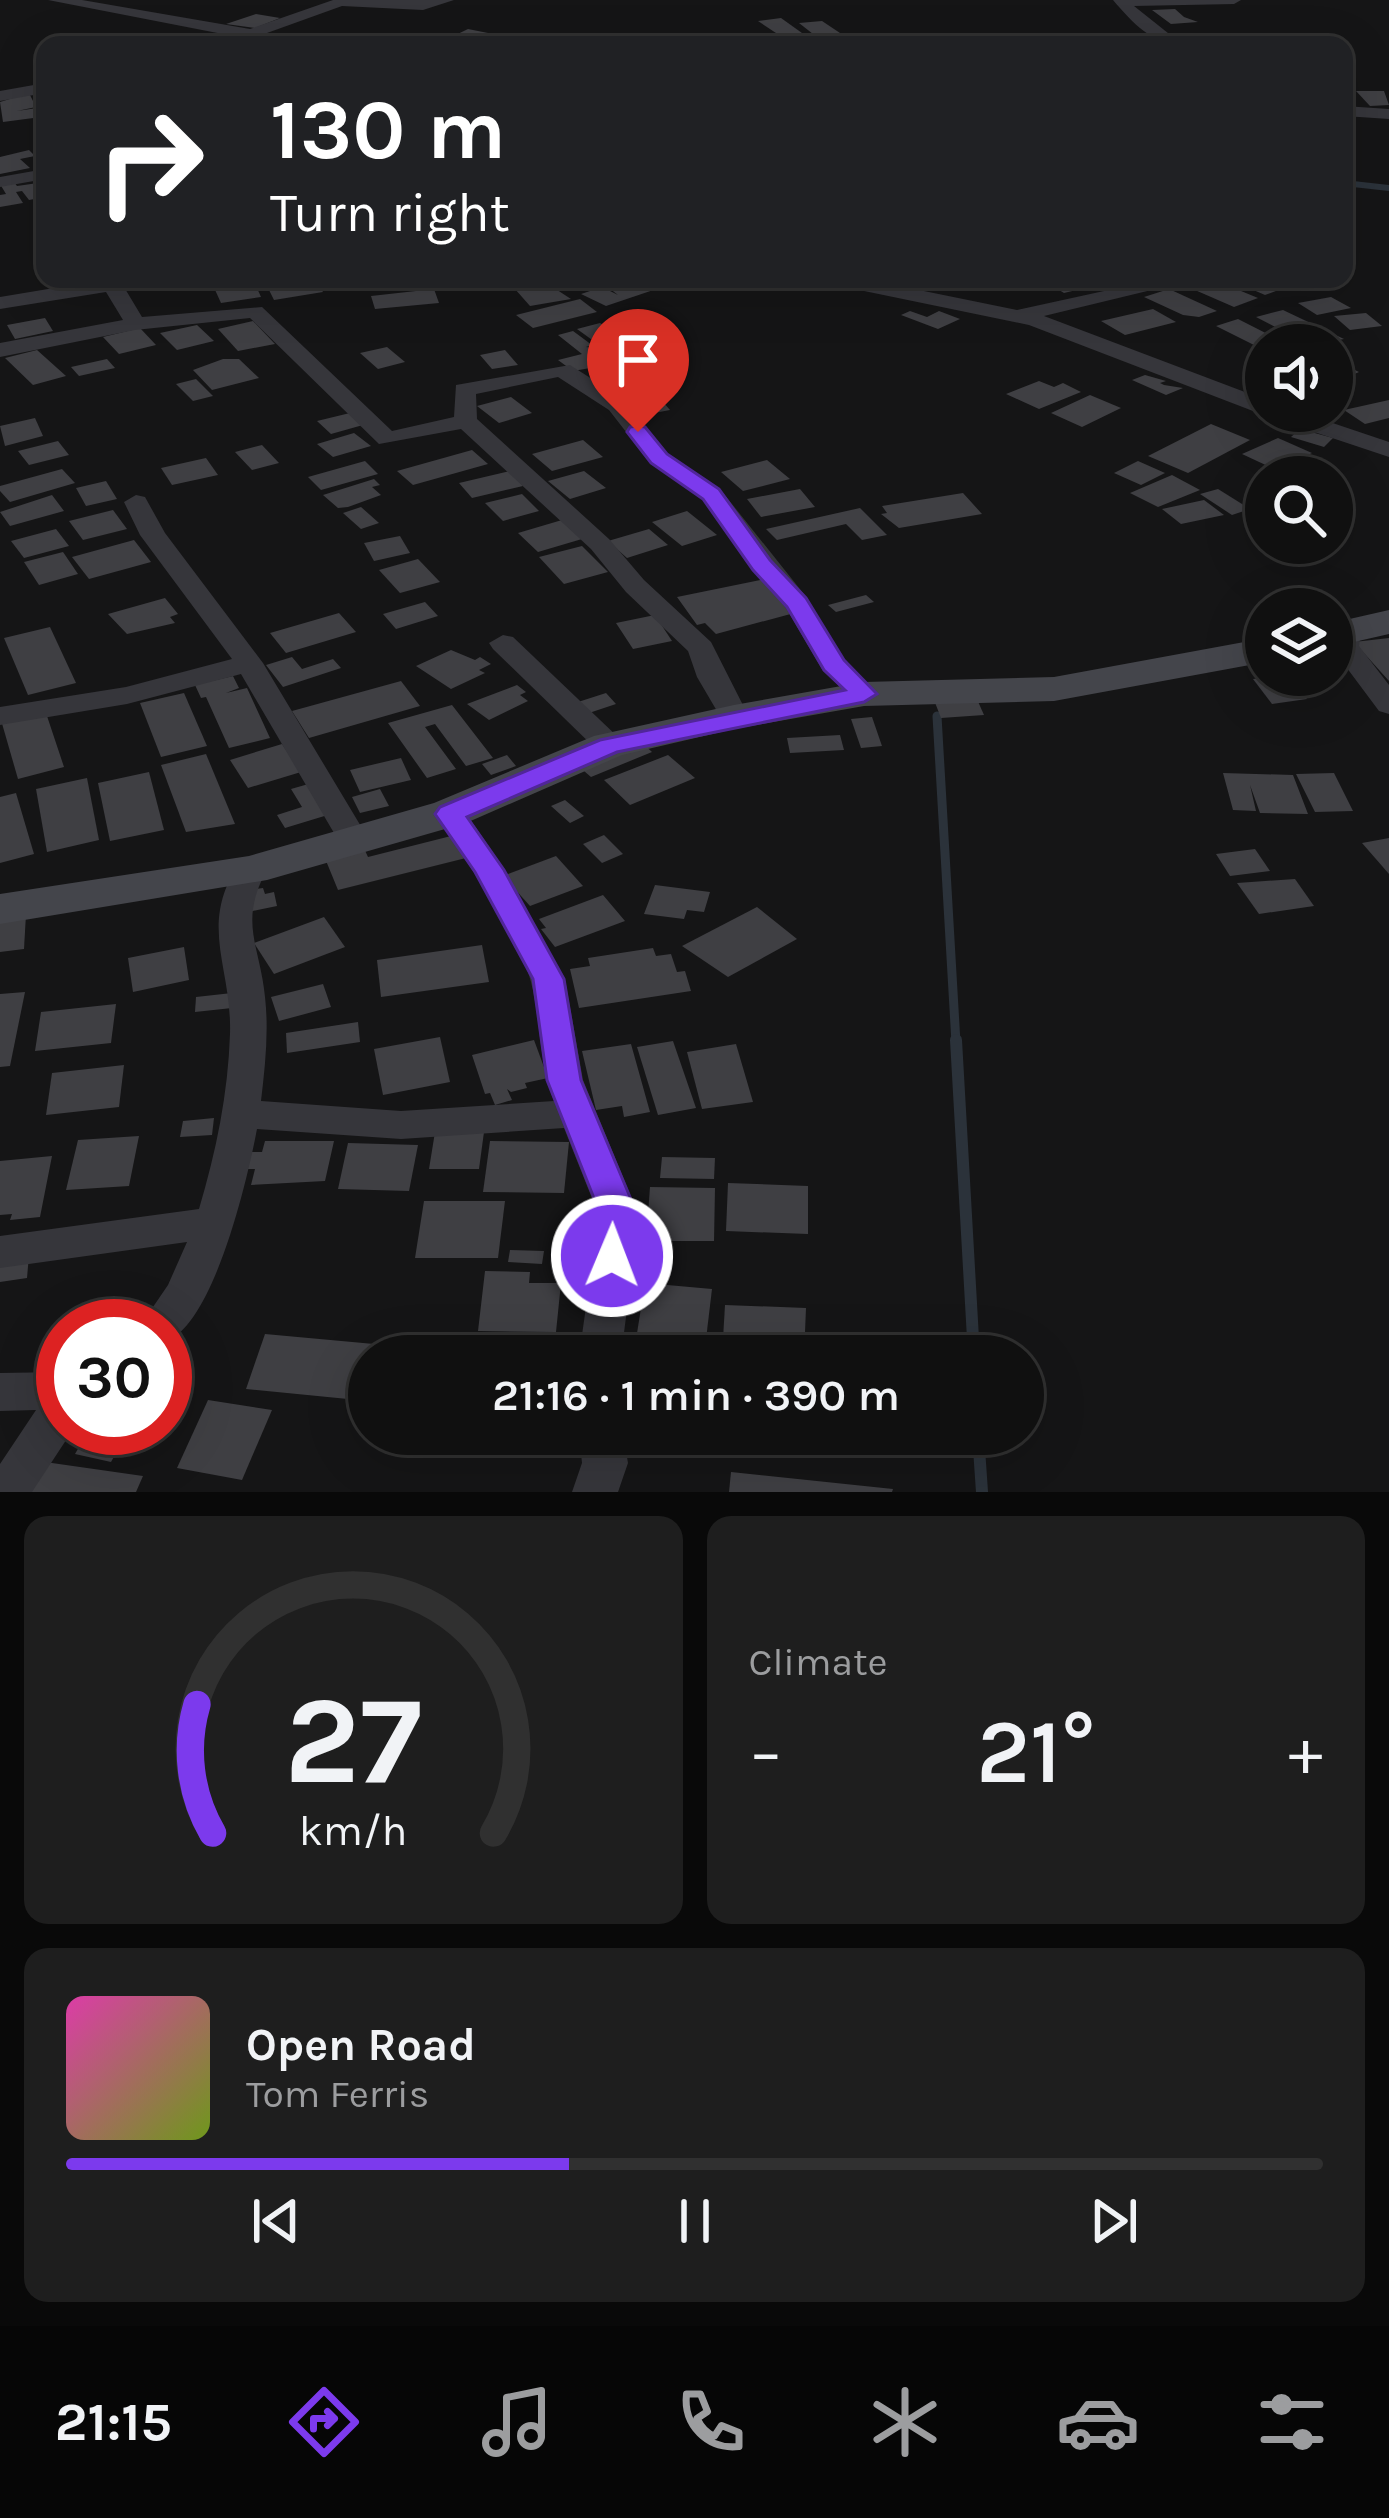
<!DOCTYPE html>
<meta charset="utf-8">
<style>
body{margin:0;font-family:Karla,sans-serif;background:#1e1e1e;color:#f1f3f6;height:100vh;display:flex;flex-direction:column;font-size:45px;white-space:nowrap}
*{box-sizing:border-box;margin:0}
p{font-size:39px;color:#9c9d9f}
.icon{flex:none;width:66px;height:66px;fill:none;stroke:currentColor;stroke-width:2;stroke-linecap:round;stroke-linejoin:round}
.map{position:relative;height:1492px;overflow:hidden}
.side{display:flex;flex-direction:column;gap:24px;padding:24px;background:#090909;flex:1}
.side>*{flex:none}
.banner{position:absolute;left:36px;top:36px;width:1317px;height:252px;border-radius:24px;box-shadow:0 12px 48px #0002,0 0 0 3px #303030;background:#202124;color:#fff;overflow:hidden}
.buttons{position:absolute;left:1245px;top:324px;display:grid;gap:24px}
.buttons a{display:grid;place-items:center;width:108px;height:108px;border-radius:50%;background:#101010;box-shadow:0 12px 48px #0002,0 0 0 3px #303030;font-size:60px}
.speed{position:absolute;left:36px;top:1299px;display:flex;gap:24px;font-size:60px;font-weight:700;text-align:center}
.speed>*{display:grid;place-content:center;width:156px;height:156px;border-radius:50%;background:#101010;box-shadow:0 12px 48px #0002,0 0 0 3px #303030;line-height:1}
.speed .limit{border:18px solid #d22;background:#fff;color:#111}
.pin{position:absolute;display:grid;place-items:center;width:102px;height:102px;color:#fff;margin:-123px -51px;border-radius:50% 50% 50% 0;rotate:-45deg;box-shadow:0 0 12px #0007}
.pin .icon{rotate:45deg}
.me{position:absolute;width:132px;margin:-66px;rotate:1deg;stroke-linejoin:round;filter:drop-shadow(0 0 9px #0008)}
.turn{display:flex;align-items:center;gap:42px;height:252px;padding:0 36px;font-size:54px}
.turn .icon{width:156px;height:156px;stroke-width:2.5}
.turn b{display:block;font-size:84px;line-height:102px}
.big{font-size:90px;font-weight:600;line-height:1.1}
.side .card{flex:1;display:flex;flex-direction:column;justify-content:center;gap:18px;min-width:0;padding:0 42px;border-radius:24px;background:#1e1e1e}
.side .dial{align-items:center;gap:0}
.dial svg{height:312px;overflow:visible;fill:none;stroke:#303030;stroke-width:7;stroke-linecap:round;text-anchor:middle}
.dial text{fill:#f1f3f6;stroke:none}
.song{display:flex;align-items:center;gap:36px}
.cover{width:144px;height:144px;border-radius:18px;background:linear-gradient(135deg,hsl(320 70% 55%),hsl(80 70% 35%))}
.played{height:12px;border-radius:6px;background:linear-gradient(90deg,#7c3aed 40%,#303030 40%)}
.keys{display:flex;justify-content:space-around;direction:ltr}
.heat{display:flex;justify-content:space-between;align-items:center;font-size:66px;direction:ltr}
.side .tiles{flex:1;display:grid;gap:24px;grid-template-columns:1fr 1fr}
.card:last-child{grid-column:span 2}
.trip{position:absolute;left:348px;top:1335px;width:696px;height:120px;border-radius:60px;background:#101010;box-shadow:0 12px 48px #0002,0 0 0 3px #303030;font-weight:600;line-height:120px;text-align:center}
.menu{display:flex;height:192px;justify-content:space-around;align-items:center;background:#060606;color:#9c9d9f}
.menu .icon{width:84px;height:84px}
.menu .on{color:#7c3aed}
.menu b{font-size:54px;color:#f1f3f6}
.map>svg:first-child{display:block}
</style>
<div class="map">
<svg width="1389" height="1492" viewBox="0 0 1389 1492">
<rect width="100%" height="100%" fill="#151516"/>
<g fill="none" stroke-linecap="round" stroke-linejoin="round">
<path stroke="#2b323a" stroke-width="6" d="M1344,183L1389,188"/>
<path stroke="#2b323a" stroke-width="9" d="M937,716L956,1043"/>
<g stroke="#2b323a" stroke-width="12">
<path d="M956,1040L974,1356"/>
<path d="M978,1434L982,1492"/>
</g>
</g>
<g fill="#3f3f43">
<path d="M1175,9L1184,17L1198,22L1171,24L1152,10Z"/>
<path d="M256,14L280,18L255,28L226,24Z"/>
<path d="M781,18L802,33L779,35L758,21Z"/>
<path d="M822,21L846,37L854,42L827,45L799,23Z"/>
<path d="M468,29L488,33L462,45H435Z"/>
<path d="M1356,91H1384L1389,105L1370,106Z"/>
<path d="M29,93L36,107L17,111L37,108L41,117L3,122L0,102Z"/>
<path d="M29,150L35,156L20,159L30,168L0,174V157Z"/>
<path d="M14,182L17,186L45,182V197L29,200L22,191L16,192L23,203L0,207V195L6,194L0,184Z"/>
<path d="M253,279L261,297L221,303L211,281Z"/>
<path d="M641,279L683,280L606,306L581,294L602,287L618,295L609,288Z"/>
<path d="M1041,279H1075L1089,287L1064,293Z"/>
<path d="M1212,279L1258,298L1234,307L1188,287Z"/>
<path d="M1228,279H1271L1289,286L1265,295Z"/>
<path d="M317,283L323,292L274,300L269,290Z"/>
<path d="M548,284L571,299L530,306L515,289Z"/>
<path d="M434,289L439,303L375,309L371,296Z"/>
<path d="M1169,289L1217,311L1199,317L1183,315L1144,297Z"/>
<path d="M1331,297L1351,308L1317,315L1298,303Z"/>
<path d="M580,299L597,312L533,328L516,315Z"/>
<path d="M1153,309L1176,322L1125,335L1101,321Z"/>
<path d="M1283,310L1344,339L1311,345L1256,317Z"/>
<path d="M910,311L927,317L939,311L960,319L938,329L901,315Z"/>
<path d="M1366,313L1382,326L1350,330L1334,316Z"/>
<path d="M45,318L53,331L15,339L7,325Z"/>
<path d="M1238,319L1289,345H1266V351L1216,326Z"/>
<path d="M253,321L275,344L238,351L218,329Z"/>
<path d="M600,323L619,335L595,342L577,329Z"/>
<path d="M197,325L214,341L177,350L160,333Z"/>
<path d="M140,328L156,345L119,354L103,337Z"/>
<path d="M573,331L592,345L586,347L601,349L619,363L573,371L558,360L582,354L558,335Z"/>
<path d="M387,347L405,362L378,369L360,353Z"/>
<path d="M37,350L66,376L33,385L5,358Z"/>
<path d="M505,350L518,365L492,369L480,355Z"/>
<path d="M107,359L115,368L79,376L71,367Z"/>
<path d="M223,359H239L259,378L212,390L193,370Z"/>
<path d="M1332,359L1359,372L1332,384Z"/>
<path d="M626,370L647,385L613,395L593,379Z"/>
<path d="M1145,375L1166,381L1160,383L1164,385L1183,388L1166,395L1132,380Z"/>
<path d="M196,379L213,396L193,401L176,384Z"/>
<path d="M1039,381L1054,387L1063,383L1081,392L1039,409L1006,394Z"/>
<path d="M656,394L670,410L633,417L620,401Z"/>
<path d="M1090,395L1121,408L1082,427L1051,413Z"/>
<path d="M511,397L532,413L499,423L477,406Z"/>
<path d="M1389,400V418L1365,424L1344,410Z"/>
<path d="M350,413L363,425L331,434L317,421Z"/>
<path d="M35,418L43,436L5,446L0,426Z"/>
<path d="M1211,424L1250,440L1188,473L1148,456Z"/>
<path d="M1300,429L1333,438L1324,447L1291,437Z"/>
<path d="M354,433L371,446L333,457L317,444Z"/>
<path d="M1278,438L1312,453L1276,470L1242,454Z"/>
<path d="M583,440L603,457L552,471L532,454Z"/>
<path d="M58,441L69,455L29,465L18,451Z"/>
<path d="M262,445L279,463L252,470L235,452Z"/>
<path d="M472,450L488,464L413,485L397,471Z"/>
<path d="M206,458L218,475L172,485L161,468Z"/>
<path d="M767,460L790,479L743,491L721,472Z"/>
<path d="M365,461L378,474L321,490L308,477Z"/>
<path d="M1138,461L1165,473L1141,485L1114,473Z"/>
<path d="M62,469L75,483L10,502L0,491V486Z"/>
<path d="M510,471L523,486L472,498L459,483Z"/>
<path d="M584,471L606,488L570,499L548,481Z"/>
<path d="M1172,475L1200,490L1158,507L1130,493Z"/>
<path d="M374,479L380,485L372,487L381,495L348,507L338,508L323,495Z"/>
<path d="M106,481L117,499L86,506L76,488Z"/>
<path d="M800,489L815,507L761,517L747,499Z"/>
<path d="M1218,489L1250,509L1232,515L1200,494Z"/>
<path d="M963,493L982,514L899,528L881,514L887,513L882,506Z"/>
<path d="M522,494L539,511L503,521L485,503Z"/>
<path d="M52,495L64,511L10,526L0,512Z"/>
<path d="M1204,500L1224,515L1181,524L1162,509Z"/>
<path d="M361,507L379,523L361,529L343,513Z"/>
<path d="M860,508L887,535L862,540L846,524L777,540L766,529Z"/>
<path d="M113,510L127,529L83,540L69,521Z"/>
<path d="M687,511L717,535L682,546L652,522Z"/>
<path d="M562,520L582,539L538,552L518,533Z"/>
<path d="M56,529L69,546L24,558L11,541Z"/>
<path d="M649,529L668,545L627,558L608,541Z"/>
<path d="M400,536L410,553L374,561L364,543Z"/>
<path d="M134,540L151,562L89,579L72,557Z"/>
<path d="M582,546L608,572L564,584L539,557Z"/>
<path d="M63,552L78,574L39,585L24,562Z"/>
<path d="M418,559L440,582L400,593L379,570Z"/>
<path d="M765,579L798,612L716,634L705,623L697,625L677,597Z"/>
<path d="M866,595L874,602L836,612L828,605Z"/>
<path d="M165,598L178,614L170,617L175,623L127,634L108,614Z"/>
<path d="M425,602L438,616L396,629L383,614Z"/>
<path d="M339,613L356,632L286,653L270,633Z"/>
<path d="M655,615L672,641L633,649L616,623Z"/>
<path d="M50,627L76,683L28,695L4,638Z"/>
<path d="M1389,638V681L1354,642Z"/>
<path d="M451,650L475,660L480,657L491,664L479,670L485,673L451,689L416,666Z"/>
<path d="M292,657L302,669L333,659L341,668L283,687L266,665Z"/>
<path d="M1288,675L1307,699L1272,704L1253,679Z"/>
<path d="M233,676L239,688L226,693L247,688L270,738L229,748L206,697L201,698L195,685Z"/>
<path d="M401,681L420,706L309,738L292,711Z"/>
<path d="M517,685L526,692L520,695L528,701L489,720L467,704Z"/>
<path d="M184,693L207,746L161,757L140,703Z"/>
<path d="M606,693L616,704L589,713L578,702Z"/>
<path d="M976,697L984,715L941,718L934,700Z"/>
<path d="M452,705L493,758L466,766L435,724L425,727L456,769L427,778L388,723Z"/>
<path d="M45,710L64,767L18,779L1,720Z"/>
<path d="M872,717L882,746L861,748L851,719Z"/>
<path d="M840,735L844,750L790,753L787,738Z"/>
<path d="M639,740L652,752L591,777L577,765Z"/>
<path d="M282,744L301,772L248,788L230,760Z"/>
<path d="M206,754L235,824L186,832L161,765Z"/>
<path d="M507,755L516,766L491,775L482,764Z"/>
<path d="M668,755L695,778L630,805L604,780Z"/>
<path d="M401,758L411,780L360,792L350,770Z"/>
<path d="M149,772L164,830L110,841L98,783Z"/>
<path d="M1223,773L1293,775L1308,814L1260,813L1250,785L1256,811L1233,810Z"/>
<path d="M1334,773L1353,811L1315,812L1296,774Z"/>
<path d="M87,778L99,840L47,852L36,789Z"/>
<path d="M312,783L331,814L285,828L277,815L302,807L291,789Z"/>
<path d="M380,789L389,806L360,813L352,797Z"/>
<path d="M16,793L34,854L0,863V797Z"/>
<path d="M565,800L584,816L570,823L551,806Z"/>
<path d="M455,835L466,858L338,890L322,851L361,842L368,857Z"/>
<path d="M604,835L623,854L602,863L583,844Z"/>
<path d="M1389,838V874L1362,843Z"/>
<path d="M1255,849L1270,871L1230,876L1216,854Z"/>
<path d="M556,856L583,886L530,906L503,876Z"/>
<path d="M1295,879L1314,906L1259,914L1237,883Z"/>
<path d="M655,885L710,892L704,912L687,910L684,919L644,914Z"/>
<path d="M263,888L265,894L274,892L277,906L248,912L243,891Z"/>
<path d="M603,895L625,921L555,947L541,929L546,928L539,919Z"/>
<path d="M757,907L797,939L728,977L682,946Z"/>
<path d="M26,914L24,949L0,952V917Z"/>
<path d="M324,917L345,947L274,974L254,943Z"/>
<path d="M482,945L489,982L381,997L377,960Z"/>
<path d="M184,947L189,980L133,992L128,958Z"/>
<path d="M653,948L656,956L671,954L677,972L685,971L691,991L579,1008L570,969L590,966L588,958Z"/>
<path d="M323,984L331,1007L279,1021L271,997Z"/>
<path d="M25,992L10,1066L0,1067V994Z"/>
<path d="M232,993V1008L195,1012L196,997Z"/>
<path d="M116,1004L111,1043L35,1051L41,1012Z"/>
<path d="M358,1022L360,1042L287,1053L286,1033Z"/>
<path d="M440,1037L450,1082L383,1095L374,1049Z"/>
<path d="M534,1040L548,1078L525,1083L527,1088L511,1092L507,1089L512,1100L495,1105L490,1093L485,1094L472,1055Z"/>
<path d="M673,1041L696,1108L658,1115L637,1047Z"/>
<path d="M631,1044L650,1112L624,1117L622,1106L596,1110L582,1051Z"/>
<path d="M736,1044L753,1102L702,1109L687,1052Z"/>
<path d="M124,1065L119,1107L46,1115L52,1073Z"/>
<path d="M214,1118L212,1135L180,1137L183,1121Z"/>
<path d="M435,1132H484L479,1169H429Z"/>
<path d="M139,1136L129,1186L66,1190L78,1140Z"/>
<path d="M265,1141H334L325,1181L251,1185L255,1169H239L244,1152H262Z"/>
<path d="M490,1141L569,1142L564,1193L483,1192Z"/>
<path d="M348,1143L418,1145L409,1191L338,1189Z"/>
<path d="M52,1156L40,1217L10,1220L12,1214L0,1215V1161Z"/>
<path d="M662,1157L715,1158L714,1179L660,1178Z"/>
<path d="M728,1183L808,1186V1234L726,1231Z"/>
<path d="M650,1187L715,1188L714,1241H646Z"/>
<path d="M424,1201H505L498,1258H415Z"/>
<path d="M510,1250L544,1251L542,1264L508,1262Z"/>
<path d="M29,1255L27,1278L0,1282V1260Z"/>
<path d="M485,1271L530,1272L529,1283H561L556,1332L478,1331Z"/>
<path d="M645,1283L712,1289L704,1356L634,1352Z"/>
<path d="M725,1305L806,1308L804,1356H722Z"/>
<path d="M265,1334L374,1344L358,1400L246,1389Z"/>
<path d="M410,1337L502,1345L500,1356H404Z"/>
<path d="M208,1400L272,1410L242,1480L177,1468Z"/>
<path d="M90,1428H130L111,1462L75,1454Z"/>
<path d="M45,1462L143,1476L136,1492H30Z"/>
<path d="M731,1472L893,1489L892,1492H729Z"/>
</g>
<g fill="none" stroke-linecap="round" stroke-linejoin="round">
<g fill="#36363b" fill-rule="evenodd">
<path d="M48,0H82L250,29L333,0H454L423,10L342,6L267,33L305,45H279Z"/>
<path d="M1113,0H1241L1234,4L1134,6L1183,45C1152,45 1132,22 1113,0Z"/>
<path d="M45,83V93L0,101V91Z"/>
<path d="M1344,106L1389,109V119L1344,116Z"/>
<path d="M45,169V179L0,187V177Z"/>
<path d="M108,279H137L124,287L142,317L262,307L392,431L454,417L456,385L570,365L625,400L667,454L720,489L807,598L844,660L878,694L874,700H854L823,671L786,608L702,499L651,464L609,410L558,377L476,394L477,419L609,539L644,580L711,642L749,717L744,723H724L697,677L688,651L626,592L591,549L461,429L379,444L250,318L135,330L0,357V343L123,320L106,292L0,309V297Z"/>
<path d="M825,279H865L1017,310L1159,279H1197L1044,316L1266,400V411H1297L1389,442V457L1266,416L1029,325L835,285Z"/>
<path d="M136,495L145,497L165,533L263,663L368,838L363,845H341L241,674L127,704L0,725V707L126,687L232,659L140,535L124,502Z"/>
<path d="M1347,624L1361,632L1359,646L1389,685V714L1379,711L1332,648L1333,632Z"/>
<path d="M503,635L513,637L620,739L624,745L620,751H598L493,649L489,643Z"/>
<path d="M450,803L461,806L505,870L565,979L583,1080L639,1216L621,1356H579L599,1216L564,1128L401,1139L257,1129C248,1177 214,1325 165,1342V1326H140L168,1285L187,1242L0,1268V1236L199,1209C216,1152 228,1094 230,1034C232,965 198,927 239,863H263L267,870C238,922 260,945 265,997C269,1032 265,1067 261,1101L401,1111L554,1101C539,1063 541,1022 531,982C519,937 462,854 434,813Z"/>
<path d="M63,1372V1428H74L32,1492H0V1464L36,1410L0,1411V1373Z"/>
<path d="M579,1434H623L628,1463L618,1492H572L582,1463Z"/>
</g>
<g fill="#44454b" fill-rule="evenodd">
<path d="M1389,610V634L1332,647V623Z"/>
<path d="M1266,638V662L1054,701L864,706L734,729L622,755L466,823L267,880L0,924V894L249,856L434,803L594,736L734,705L864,682L1054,677Z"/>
</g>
</g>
<path fill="#7c3aed" stroke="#51269a" stroke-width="3" d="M638,426L645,427L667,454L719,489L770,560L806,598L844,660L877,694L864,702L617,752L467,817L504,870L564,979L581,1080L638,1216L625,1267L612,1271L599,1267L594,1256L601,1216L547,1080L533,979L475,872L435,814L440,807L600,740L845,690L824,670L787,607L753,570L703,499L651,463L627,432L630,427Z"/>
</svg>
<div class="buttons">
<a><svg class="icon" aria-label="sound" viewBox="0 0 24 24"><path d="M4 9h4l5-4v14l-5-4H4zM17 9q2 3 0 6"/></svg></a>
<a><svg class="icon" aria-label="search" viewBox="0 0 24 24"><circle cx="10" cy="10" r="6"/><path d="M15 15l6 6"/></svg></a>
<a><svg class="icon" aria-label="layers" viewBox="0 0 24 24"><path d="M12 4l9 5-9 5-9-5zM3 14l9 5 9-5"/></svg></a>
</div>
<div class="speed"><div class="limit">30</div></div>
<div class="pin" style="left:638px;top:432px;background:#d93025"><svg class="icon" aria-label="arrive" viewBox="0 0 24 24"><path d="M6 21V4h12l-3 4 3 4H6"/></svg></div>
<svg class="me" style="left:612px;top:1256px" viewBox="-20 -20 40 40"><circle r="17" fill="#7c3aed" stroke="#fff" stroke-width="3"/><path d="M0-11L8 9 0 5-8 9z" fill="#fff"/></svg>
<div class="trip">21:16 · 1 min · 390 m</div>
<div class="banner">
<div class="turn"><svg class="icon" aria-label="right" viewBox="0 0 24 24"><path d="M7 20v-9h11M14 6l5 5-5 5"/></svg><div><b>130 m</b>Turn right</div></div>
</div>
</div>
<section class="side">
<div class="tiles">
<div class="card dial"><svg viewBox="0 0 100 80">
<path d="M14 69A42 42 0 1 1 86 69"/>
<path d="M14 69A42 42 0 0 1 10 36" stroke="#7c3aed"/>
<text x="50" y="56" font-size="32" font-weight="700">27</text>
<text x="50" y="72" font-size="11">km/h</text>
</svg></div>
<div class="card"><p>Climate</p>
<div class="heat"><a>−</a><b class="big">21°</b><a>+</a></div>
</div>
<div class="card">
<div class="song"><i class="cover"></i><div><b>Open Road</b><p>Tom Ferris</p></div></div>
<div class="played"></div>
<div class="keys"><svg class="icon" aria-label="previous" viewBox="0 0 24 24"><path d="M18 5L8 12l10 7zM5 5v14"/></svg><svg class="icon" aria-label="pause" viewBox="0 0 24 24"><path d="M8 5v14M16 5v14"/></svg><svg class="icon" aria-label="next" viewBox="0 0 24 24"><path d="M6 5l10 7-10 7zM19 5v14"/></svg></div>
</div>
</div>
</section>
<nav class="menu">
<b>21:15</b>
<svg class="icon on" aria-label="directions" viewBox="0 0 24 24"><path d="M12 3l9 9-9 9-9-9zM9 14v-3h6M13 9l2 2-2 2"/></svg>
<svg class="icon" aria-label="music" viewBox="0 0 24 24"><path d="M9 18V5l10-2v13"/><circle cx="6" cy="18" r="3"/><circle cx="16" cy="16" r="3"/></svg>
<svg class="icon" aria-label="phone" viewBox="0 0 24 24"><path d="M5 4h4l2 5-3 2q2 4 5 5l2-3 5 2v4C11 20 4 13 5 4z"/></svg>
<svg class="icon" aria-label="climate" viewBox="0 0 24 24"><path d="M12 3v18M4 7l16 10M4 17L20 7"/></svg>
<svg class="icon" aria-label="car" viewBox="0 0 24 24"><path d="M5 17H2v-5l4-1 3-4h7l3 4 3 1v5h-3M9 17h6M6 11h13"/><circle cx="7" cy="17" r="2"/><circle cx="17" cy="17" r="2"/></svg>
<svg class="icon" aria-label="filters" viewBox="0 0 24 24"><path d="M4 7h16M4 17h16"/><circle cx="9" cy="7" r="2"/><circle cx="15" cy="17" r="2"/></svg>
</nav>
